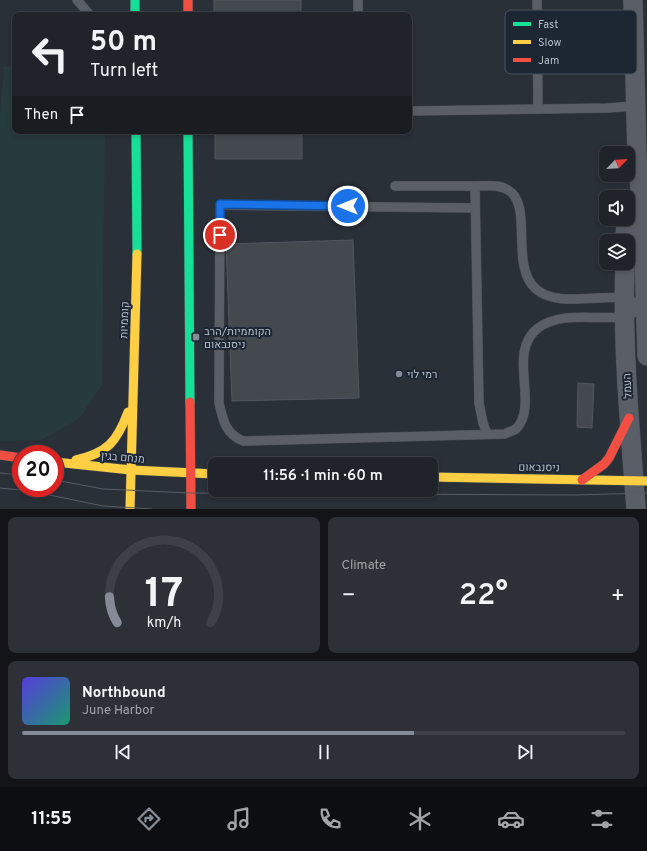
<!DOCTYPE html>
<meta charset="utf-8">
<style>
body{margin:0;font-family:Overpass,Heebo,sans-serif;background:#2d3036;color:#f1f3f6;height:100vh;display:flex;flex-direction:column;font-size:15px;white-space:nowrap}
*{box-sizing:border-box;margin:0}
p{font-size:13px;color:#a2a4a8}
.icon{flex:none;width:22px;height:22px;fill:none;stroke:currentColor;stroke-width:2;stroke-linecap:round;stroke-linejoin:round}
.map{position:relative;height:509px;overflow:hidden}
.drawer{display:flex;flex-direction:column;gap:8px;padding:8px;background:#121417;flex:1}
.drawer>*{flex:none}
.guide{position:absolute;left:12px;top:12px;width:400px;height:122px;border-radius:8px;box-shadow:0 2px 6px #0003,0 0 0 1px #3d4147;background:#20242a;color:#f1f3f6;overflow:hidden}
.needle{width:26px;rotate:65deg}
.tools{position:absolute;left:599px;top:146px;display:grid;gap:8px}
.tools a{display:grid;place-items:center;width:36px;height:36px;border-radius:8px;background:#20242a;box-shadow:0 2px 6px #0003,0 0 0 1px #3d4147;font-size:20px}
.speed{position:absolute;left:12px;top:445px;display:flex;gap:8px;font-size:20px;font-weight:700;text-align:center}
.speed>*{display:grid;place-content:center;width:52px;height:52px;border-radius:50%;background:#20242a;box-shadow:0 2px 6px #0003,0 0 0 1px #3d4147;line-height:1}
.speed .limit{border:6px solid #d22;background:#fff;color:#111}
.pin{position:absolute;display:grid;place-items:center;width:34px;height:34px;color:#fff;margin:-17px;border:2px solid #fff;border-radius:50%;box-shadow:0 1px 4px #0007}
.me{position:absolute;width:44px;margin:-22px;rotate:270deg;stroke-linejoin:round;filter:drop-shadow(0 0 3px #0008)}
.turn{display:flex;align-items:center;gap:14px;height:84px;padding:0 12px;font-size:18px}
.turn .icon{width:52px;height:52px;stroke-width:2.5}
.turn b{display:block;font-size:28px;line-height:34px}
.then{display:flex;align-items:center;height:38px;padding:0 12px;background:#0003;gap:8px;font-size:15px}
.big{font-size:30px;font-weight:600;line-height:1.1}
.drawer .card{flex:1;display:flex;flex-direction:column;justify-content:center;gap:6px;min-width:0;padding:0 14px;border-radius:8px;background:#2d3036}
.drawer .dial{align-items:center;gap:0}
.dial svg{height:104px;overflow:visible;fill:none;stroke:#3d4147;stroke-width:7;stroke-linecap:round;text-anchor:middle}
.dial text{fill:#f1f3f6;stroke:none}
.song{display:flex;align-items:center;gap:12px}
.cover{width:48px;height:48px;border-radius:6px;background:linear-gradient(135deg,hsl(250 70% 55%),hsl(160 70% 35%))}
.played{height:4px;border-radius:2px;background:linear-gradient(90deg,#848b96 65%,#3d4147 65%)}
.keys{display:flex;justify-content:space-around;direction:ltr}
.heat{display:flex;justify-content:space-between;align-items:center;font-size:22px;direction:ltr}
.drawer .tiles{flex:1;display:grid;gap:8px;grid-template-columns:1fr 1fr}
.card:last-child{grid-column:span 2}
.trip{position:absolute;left:208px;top:457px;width:230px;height:40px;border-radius:8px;background:#20242a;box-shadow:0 2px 6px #0003,0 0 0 1px #3d4147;font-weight:600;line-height:40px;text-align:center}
.dock{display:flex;height:64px;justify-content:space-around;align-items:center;background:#0d0e11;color:#a2a4a8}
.dock .icon{width:28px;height:28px}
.dock .on{color:#848b96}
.dock b{font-size:18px;color:#f1f3f6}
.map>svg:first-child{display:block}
</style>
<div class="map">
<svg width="647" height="509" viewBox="0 0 647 509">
<rect width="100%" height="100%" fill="#2a3038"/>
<path fill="#273a3e" d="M4,67H15V131H105L102,385L79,419L41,440L0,441V113Z"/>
<g fill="#444950" stroke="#52575f">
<rect x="214" y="0" width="87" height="15"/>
<rect x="215" y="131" width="87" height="28"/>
<path d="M353,240L359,398L232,401L226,244Z"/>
<path d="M578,383L594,384L592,428L577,427Z"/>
</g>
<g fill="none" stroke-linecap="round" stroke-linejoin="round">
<defs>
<g id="lane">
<path d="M77,0L90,15"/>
<path d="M358,0V15"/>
<path d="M537,0L538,109"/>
<path d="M409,111L607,108L636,106"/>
<path d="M395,186H475"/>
<path d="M475,208L220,205L219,403C223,421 226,434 243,441L505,434C508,432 513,431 516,429C540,404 506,353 538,328C562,311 594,320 622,317C629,316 637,311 644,308C638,305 629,299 622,298C597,295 556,307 536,289C509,266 534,205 508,190C499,184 486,186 475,186L479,403L483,423L487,434"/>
</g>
<g id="street">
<path d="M633,0L637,155L643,221L647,356"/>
<path d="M625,241L626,219"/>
<path d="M625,263C622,345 630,427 636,509"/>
</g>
<g id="fast">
<path d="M135,0V15"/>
<path d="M136,131L137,254"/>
<path d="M188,131L190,402"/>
</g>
<g id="slow">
<path d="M76,460C107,453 117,442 128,412"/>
<path d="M55,462L131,470L215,474"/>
<path d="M431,477L647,481"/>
<path d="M130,509L137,254"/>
</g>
<g id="jam">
<path d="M188,0V15"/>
<path d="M190,402L191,509"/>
<path d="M0,455L21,458"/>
<path d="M582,480L604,464L609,458L629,418"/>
</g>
</defs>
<use href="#lane" stroke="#484c53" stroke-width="10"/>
<use href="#street" stroke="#484c53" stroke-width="20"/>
<use href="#fast" stroke="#484c53" stroke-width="10"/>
<use href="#slow" stroke="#484c53" stroke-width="10"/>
<use href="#jam" stroke="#484c53" stroke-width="10"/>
<use href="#lane" stroke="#5a5e66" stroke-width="9"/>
<use href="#street" stroke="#5a5e66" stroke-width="19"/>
<use href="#fast" stroke="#16e098" stroke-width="9"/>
<use href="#slow" stroke="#ffcf43" stroke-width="9"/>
<use href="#jam" stroke="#f24e42" stroke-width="9"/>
<g stroke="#595d64" stroke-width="1">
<path d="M0,473L21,475"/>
<path d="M55,480L103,489L190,493L574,495L647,493"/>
<path d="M0,488L30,491L103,506L152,509"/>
</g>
</g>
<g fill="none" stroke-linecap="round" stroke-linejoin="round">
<defs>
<path id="route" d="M220,235V204L348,206"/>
</defs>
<use href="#route" stroke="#114b97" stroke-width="10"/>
<use href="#route" stroke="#1a73e8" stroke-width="7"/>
</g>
<g fill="#848b96" stroke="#1d2633" stroke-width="1.5">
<rect x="192" y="333" width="8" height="8" rx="2"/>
<circle cx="399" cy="374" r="4"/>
</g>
<g text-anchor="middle" stroke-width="4" stroke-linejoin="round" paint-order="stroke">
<g font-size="11" fill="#b4bcc9" stroke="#1d2633">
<text transform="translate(124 320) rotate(-88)" y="4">קוממיות</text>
<text transform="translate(627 386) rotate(-93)" y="4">העמל</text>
<text transform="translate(123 457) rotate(5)" y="4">מנחם בגין</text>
<text transform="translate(539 467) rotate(1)" y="4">ניסנבאום</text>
</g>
<g font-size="11" fill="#b4bcc9" stroke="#1d2633" text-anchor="start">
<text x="204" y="335">הקוממיות/הרב<tspan x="204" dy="13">ניסנבאום</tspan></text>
<text x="407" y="378">רמי לוי</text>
</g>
</g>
<rect x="505" y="10" width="132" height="64" rx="6" fill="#1d2633" stroke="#4a5360" stroke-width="1"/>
<rect x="513" y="22" width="18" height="4" fill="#16e098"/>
<rect x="513" y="40" width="18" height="4" fill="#ffcf43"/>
<rect x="513" y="58" width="18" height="4" fill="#f24e42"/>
<g font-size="11" fill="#b4bcc9">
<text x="538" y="28">Fast</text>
<text x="538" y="46">Slow</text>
<text x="538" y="64">Jam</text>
</g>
</svg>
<div class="tools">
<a><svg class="needle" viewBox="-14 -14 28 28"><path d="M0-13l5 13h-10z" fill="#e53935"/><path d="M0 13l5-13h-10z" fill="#a2a4a8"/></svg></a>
<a><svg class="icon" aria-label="sound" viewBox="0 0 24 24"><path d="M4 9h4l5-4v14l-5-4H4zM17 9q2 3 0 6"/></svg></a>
<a><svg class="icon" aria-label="layers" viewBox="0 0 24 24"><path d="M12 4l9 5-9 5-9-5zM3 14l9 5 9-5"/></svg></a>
</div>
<div class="speed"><div class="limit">20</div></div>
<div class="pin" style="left:220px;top:235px;background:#d93025"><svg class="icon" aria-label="arrive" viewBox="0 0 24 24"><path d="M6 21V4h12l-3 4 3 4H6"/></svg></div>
<svg class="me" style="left:348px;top:206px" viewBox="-20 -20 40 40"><circle r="17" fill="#1a73e8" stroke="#fff" stroke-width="3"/><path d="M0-11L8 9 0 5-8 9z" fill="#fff"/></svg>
<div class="trip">11:56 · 1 min · 60 m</div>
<div class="guide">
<div class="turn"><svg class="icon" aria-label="left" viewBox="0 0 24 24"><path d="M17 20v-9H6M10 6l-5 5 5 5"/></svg><div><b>50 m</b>Turn left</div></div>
<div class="then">Then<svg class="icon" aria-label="arrive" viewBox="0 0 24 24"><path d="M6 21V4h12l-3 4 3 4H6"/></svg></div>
</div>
</div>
<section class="drawer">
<div class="tiles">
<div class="card dial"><svg viewBox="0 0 100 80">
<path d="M14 69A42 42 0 1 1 86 69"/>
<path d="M14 69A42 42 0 0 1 8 49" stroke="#848b96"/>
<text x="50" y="56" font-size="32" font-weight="700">17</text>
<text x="50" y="72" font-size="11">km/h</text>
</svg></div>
<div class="card"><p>Climate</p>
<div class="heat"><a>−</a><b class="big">22°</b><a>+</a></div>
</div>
<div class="card">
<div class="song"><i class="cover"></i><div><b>Northbound</b><p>June Harbor</p></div></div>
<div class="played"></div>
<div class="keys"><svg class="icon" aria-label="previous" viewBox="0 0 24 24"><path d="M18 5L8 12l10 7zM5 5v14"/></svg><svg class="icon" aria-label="pause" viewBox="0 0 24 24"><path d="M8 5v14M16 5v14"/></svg><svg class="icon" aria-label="next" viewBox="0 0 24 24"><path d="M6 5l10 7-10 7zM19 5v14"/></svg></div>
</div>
</div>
</section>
<nav class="dock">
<b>11:55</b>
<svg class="icon on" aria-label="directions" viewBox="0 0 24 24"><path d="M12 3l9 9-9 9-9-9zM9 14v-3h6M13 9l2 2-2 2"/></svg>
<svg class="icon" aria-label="music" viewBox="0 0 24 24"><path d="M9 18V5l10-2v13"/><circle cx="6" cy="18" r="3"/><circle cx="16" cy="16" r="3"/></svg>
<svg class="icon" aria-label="phone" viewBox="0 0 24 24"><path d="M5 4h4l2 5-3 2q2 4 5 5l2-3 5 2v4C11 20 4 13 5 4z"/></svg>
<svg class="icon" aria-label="climate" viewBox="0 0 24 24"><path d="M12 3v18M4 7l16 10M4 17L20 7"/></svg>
<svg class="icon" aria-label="car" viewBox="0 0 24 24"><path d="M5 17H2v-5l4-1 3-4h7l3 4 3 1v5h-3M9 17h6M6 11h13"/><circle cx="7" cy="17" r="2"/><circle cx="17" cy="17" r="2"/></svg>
<svg class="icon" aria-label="filters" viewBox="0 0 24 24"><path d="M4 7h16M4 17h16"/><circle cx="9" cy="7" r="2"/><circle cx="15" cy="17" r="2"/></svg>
</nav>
